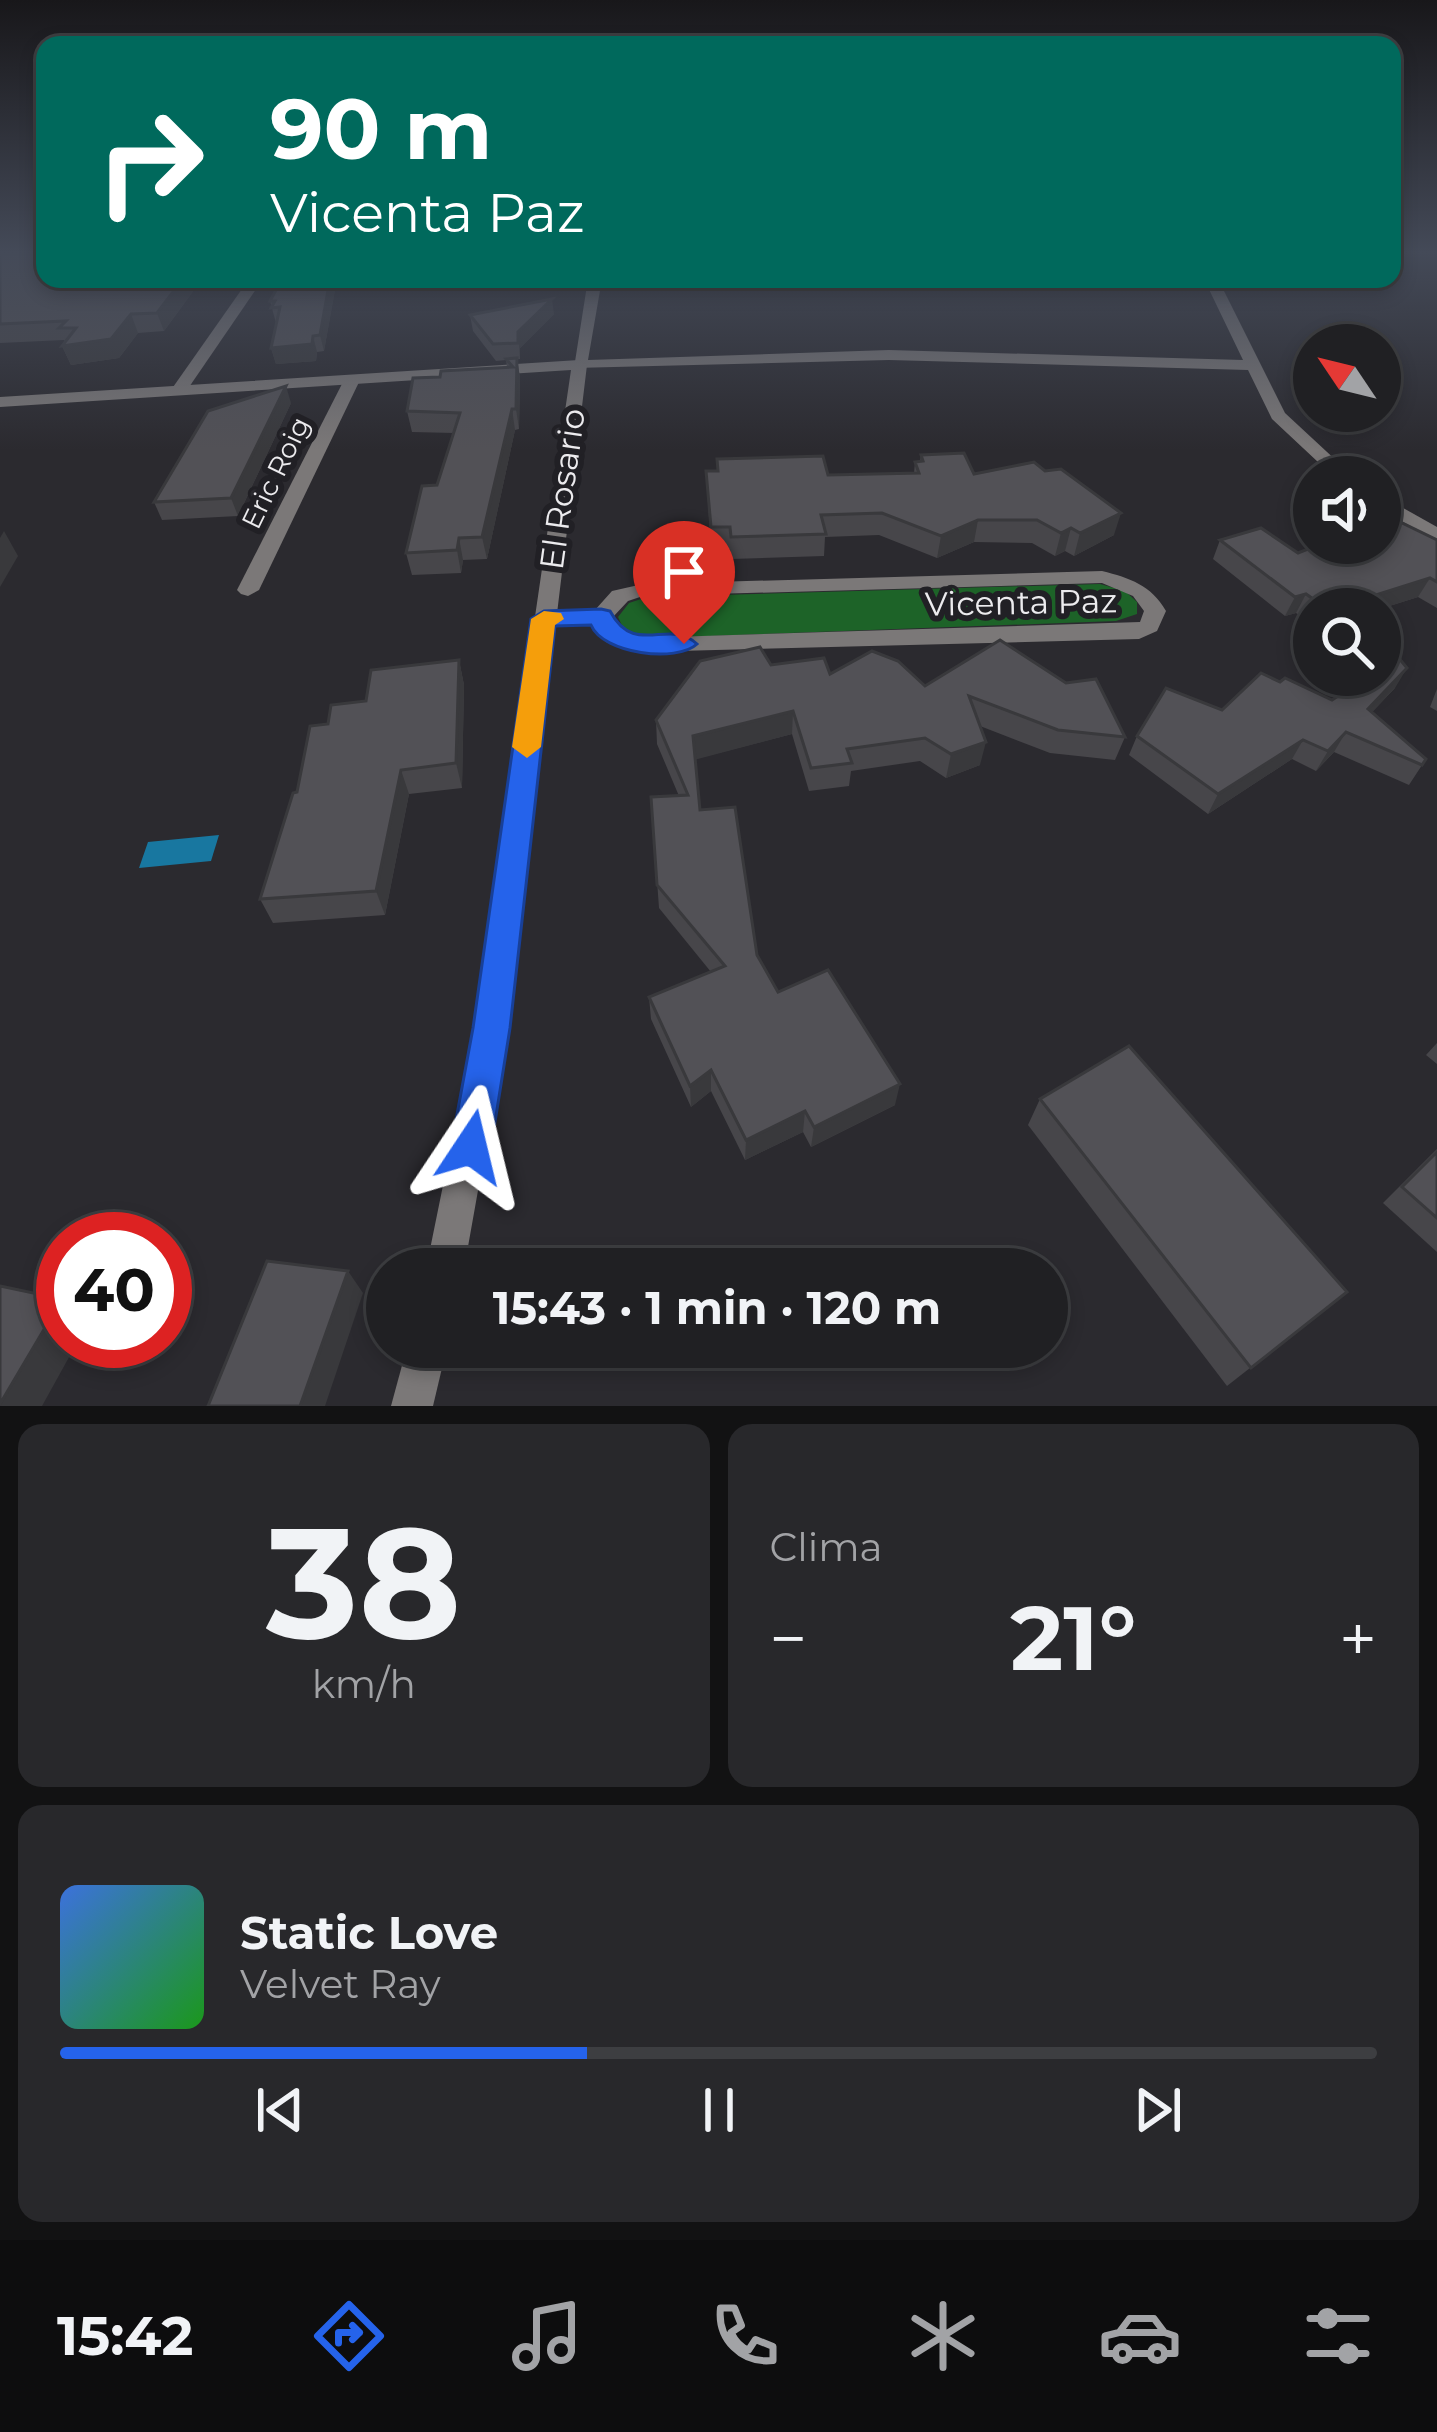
<!DOCTYPE html>
<html lang="es">
<meta charset="utf-8">
<style>
body{margin:0;font-family:Montserrat,sans-serif;background:#28282b;color:#f1f3f6;height:100vh;display:flex;flex-direction:column;font-size:45px;white-space:nowrap}
*{box-sizing:border-box;margin:0}
p{font-size:39px;color:#a2a3a6}
.icon{flex:none;width:66px;height:66px;fill:none;stroke:currentColor;stroke-width:2;stroke-linecap:round;stroke-linejoin:round}
.map{position:relative;height:1406px;overflow:hidden}
.panel{display:flex;flex-direction:column;gap:18px;padding:18px;background:#121213;flex:1}
.panel>*{flex:none}
.banner{position:absolute;left:36px;top:36px;width:1365px;height:252px;border-radius:24px;box-shadow:0 6px 18px #0003,0 0 0 3px #3d3e41;background:#00695c;color:#fff;overflow:hidden}
.needle{width:78px;rotate:305deg}
.tools{position:absolute;left:1293px;top:324px;display:grid;gap:24px}
.tools a{display:grid;place-items:center;width:108px;height:108px;border-radius:50%;background:#202023;box-shadow:0 6px 18px #0003,0 0 0 3px #3d3e41;font-size:60px}
.speed{position:absolute;left:36px;top:1212px;display:flex;gap:24px;font-size:60px;font-weight:700;text-align:center}
.speed>*{display:grid;place-content:center;width:156px;height:156px;border-radius:50%;background:#202023;box-shadow:0 6px 18px #0003,0 0 0 3px #3d3e41;line-height:1}
.speed .limit{border:18px solid #d22;background:#fff;color:#111}
.pin{position:absolute;display:grid;place-items:center;width:102px;height:102px;color:#fff;margin:-123px -51px;border-radius:50% 50% 50% 0;rotate:-45deg;box-shadow:0 0 12px #0007}
.pin .icon{rotate:45deg}
.me{position:absolute;width:132px;margin:-66px;rotate:10deg;stroke-linejoin:round;filter:drop-shadow(0 0 9px #0008)}
.turn{display:flex;align-items:center;gap:42px;height:252px;padding:0 36px;font-size:54px}
.turn .icon{width:156px;height:156px;stroke-width:2.5}
.turn b{display:block;font-size:84px;line-height:102px}
.big{font-size:90px;font-weight:700;line-height:1.1}
.panel .widget{flex:1;display:flex;flex-direction:column;justify-content:center;gap:18px;min-width:0;padding:0 42px;border-radius:24px;background:#28282b}
.panel .dial{align-items:center;gap:0}
.dial b{font-size:156px;line-height:1}
.song{display:flex;align-items:center;gap:36px}
.cover{width:144px;height:144px;border-radius:18px;background:linear-gradient(135deg,hsl(220 70% 55%),hsl(120 70% 35%))}
.played{height:12px;border-radius:6px;background:linear-gradient(90deg,#2563eb 40%,#3d3e41 40%)}
.keys{display:flex;justify-content:space-around;direction:ltr}
.heat{display:flex;justify-content:space-between;align-items:center;font-size:66px;direction:ltr}
.panel .tiles{flex:1;display:grid;gap:18px;grid-template-columns:1fr 1fr}
.widget:last-child{grid-column:span 2}
.trip{position:absolute;left:366px;top:1248px;width:702px;height:120px;border-radius:60px;background:#202023;box-shadow:0 6px 18px #0003,0 0 0 3px #3d3e41;font-weight:700;line-height:120px;text-align:center}
.tab-bar{display:flex;height:192px;justify-content:space-around;align-items:center;background:#0d0d0e;color:#a2a3a6}
.tab-bar .icon{width:84px;height:84px}
.tab-bar .active{color:#2563eb}
.tab-bar b{font-size:54px;color:#f1f3f6}
.map>svg:first-child{display:block}
</style>
<div class="map">
<svg width="1437" height="1406" viewBox="0 0 1437 1406">
<rect width="100%" height="100%" fill="#2b2a2f"/>
<path fill="#1d6328" d="M1100,584L1125,591L1137,602V614L1116,621L654,638L624,630L618,617L629,603L647,597Z"/>
<path fill="#1877a0" d="M219,835L211,861L139,868L148,842Z"/>
<g fill="none" stroke-linecap="round" stroke-linejoin="round">
<g fill="#7b7878" fill-rule="evenodd">
<path d="M249,279H263L185,393H173L171,390Z"/>
<path d="M588,279H602L588,360L889,350L1243,360L1204,279H1218L1285,413L1354,477H1334L1272,419L1248,370L889,360L574,368Z"/>
<path d="M352,375L360,380L259,590L248,596L241,594L237,590L344,380Z"/>
<path d="M1380,495L1437,527V541L1380,509Z"/>
<path d="M1102,571C1130,578 1151,585 1166,611L1157,631L1139,639L639,652L606,642L592,624L543,626L532,619L543,612L595,610L612,591L643,584ZM1102,583L1133,596L1144,611L1140,622L639,638L617,629L612,618L628,601L643,596Z"/>
</g>
<g fill="#7b7878" fill-rule="evenodd">
<path d="M579,360L587,365L507,1028L464,1269H426L475,1028L571,370L0,407V397Z"/>
<path d="M407,1347H447L433,1406H391Z"/>
</g>
</g>
<g fill="#47464a">
<path d="M0,253L202,279L164,331L138,333L119,358L71,365L62,346L65,342L64,340L0,343Z"/>
<path d="M336,284L324,351L317,352L316,361L276,364L271,348L276,323L270,301Z"/>
<path d="M554,314L520,348V359H517L520,378L519,429L515,430L487,559L463,560L461,573L412,575L406,553L437,485L454,433L412,432L407,411L440,377L507,367L506,360L496,361L473,331L470,315Z"/>
<path d="M291,403L238,516L162,520L154,502Z"/>
<path d="M921,455L974,474L1114,535L1074,556L1065,551L1055,556L1032,543L974,542L937,558L879,535L825,537L824,556L731,559L730,549L711,550L706,471H717V459L828,475L914,473L915,462L920,461Z"/>
<path d="M1394,526L1437,540V608L1418,597L1380,609H1314V617L1306,620L1296,613L1285,616L1213,559L1220,540L1298,553Z"/>
<path d="M459,660L464,685L462,788L409,794L385,915L273,923L260,899L297,792L366,701Z"/>
<path d="M771,665L925,686L1125,737L1115,760L1050,753L980,726V765L946,778L920,761L851,771L849,786L809,791L792,734L695,759L700,810L757,955L778,992L895,1105L811,1147L803,1132L745,1160L711,1091L691,1107L651,1019L649,997L711,972L659,908L651,797L679,796L657,744L656,720Z"/>
<path d="M1280,682L1332,700L1395,688L1372,712L1426,759L1409,785L1334,752L1316,771L1292,759L1208,814L1129,755L1137,736L1222,710Z"/>
<path d="M1437,689V711L1430,707Z"/>
<path d="M1437,1043V1064L1426,1055Z"/>
<path d="M1040,1099L1347,1292L1227,1386L1028,1125Z"/>
<path d="M1437,1149V1252L1383,1203Z"/>
</g>
<g fill="#39393c">
<path d="M183,279H202L164,331L157,313Z"/>
<path d="M330,279H364L336,284L324,351L320,335Z"/>
<path d="M552,299L554,314L520,348V359L518,332Z"/>
<path d="M131,314L138,333L119,358L71,365L62,346Z"/>
<path d="M313,336L317,352L316,361L276,364L271,348Z"/>
<path d="M517,358L520,378L519,429L516,409Z"/>
<path d="M286,386L291,403L238,516L231,498Z"/>
<path d="M512,409L515,430L487,559L482,537Z"/>
<path d="M1121,513L1114,535L1074,556L1080,533Z"/>
<path d="M978,520L974,542L937,558L941,536Z"/>
<path d="M1071,528L1065,551L1055,556L1061,533Z"/>
<path d="M4,531L18,556L0,587V538Z"/>
<path d="M459,538L463,560L461,573L457,550Z"/>
<path d="M1430,578L1418,597L1380,609H1353L1357,601Z"/>
<path d="M1344,591L1335,609H1314V617L1306,620L1316,601Z"/>
<path d="M1306,594L1296,613L1285,616L1295,597Z"/>
<path d="M459,660L464,685L462,788L456,763Z"/>
<path d="M1407,668L1395,688L1356,729L1368,709Z"/>
<path d="M793,711L792,734L694,760L693,736Z"/>
<path d="M1346,732L1334,752L1316,771L1328,751Z"/>
<path d="M1303,740L1292,759L1208,814L1218,794Z"/>
<path d="M986,742L980,765L946,778L951,754Z"/>
<path d="M401,770L409,794L385,915L376,891Z"/>
<path d="M711,1070V1091L691,1107L690,1086Z"/>
<path d="M900,1084L895,1105L811,1147L814,1127Z"/>
<path d="M805,1111L803,1132L745,1160L746,1140Z"/>
<path d="M348,1271L363,1293L325,1406H300Z"/>
<path d="M62,1299L63,1341H78L42,1406H0Z"/>
</g>
<g fill="#525156" stroke="#39393c" stroke-width="3">
<path d="M0,253H45V279H183L157,313L131,314L111,339L62,346L76,328H59L66,321L0,324Z"/>
<path d="M282,279H330L320,335L313,336L312,344L271,348L280,307L271,308L275,301H270Z"/>
<path d="M552,299L518,332V343L493,344L470,315Z"/>
<path d="M517,358L516,409H512L482,537L459,538L457,550L406,553L422,486L437,485L460,413L407,411L413,378L440,377L441,371L513,367L506,359Z"/>
<path d="M286,386L231,498L154,502L208,411Z"/>
<path d="M964,453L974,474L1034,462L1045,471L1061,469L1121,513L1080,533L1071,528L1061,533L1037,520H978L941,536L882,513L821,515L826,534L731,537L730,527H711L706,471H718L717,459L823,456L828,475L919,473L915,462L923,461L921,455Z"/>
<path d="M1381,519L1394,526L1402,523L1437,540V582L1430,578L1357,601L1344,591L1316,601L1306,594L1295,597L1220,540L1261,528L1298,553L1323,543H1380Z"/>
<path d="M1000,640L1066,683L1096,679L1125,737L1058,730L969,696L986,742L951,754L925,738L847,749L852,763L811,768L793,711L693,736L700,810L735,807L757,955L778,992L828,970L900,1084L814,1127L805,1111L746,1140L711,1070L690,1086L649,997L725,966L657,885L651,797L688,795L656,720L700,661L760,647L771,665L824,658L830,674L872,651L898,661L925,686Z"/>
<path d="M1398,657L1407,668L1368,709L1426,759L1422,765L1346,732L1328,751L1303,740L1218,794L1137,736L1166,688L1222,710L1261,673L1280,682L1285,678L1332,700L1370,675H1380V669Z"/>
<path d="M459,660L456,763L401,770L376,891L260,899L293,793L297,792L310,726L328,724L331,705L366,701L371,670Z"/>
<path d="M1129,1046L1347,1292L1251,1368L1040,1099Z"/>
<path d="M1437,1152V1218L1402,1187Z"/>
<path d="M267,1261L348,1271L300,1406H208Z"/>
<path d="M0,1286L62,1299L0,1404Z"/>
</g>
<linearGradient id="sky" x2="0" y2="1"><stop stop-color="#18171a"/><stop offset="0.56" stop-color="#444a58"/><stop offset="1" stop-color="#444a58" stop-opacity="0"/></linearGradient>
<rect width="1437" height="450" fill="url(#sky)"/>
<path fill="#2563eb" stroke="#184099" stroke-width="3" d="M601,609L610,611C635,658 669,617 697,644C677,663 603,654 591,625L555,626L510,1028L491,1147L485,1161L471,1167L456,1161L451,1147L473,1028L531,619L544,611Z"/>
<path fill="#f59e0b" d="M544,611L561,613L564,619L555,625L541,747L527,758L512,747L531,619Z"/>
<g text-anchor="middle" stroke-width="12" stroke-linejoin="round" paint-order="stroke">
<g font-size="27" fill="#ecebee" stroke="#212025">
<text transform="translate(276 473) rotate(-64)" y="9">Eric Roig</text>
</g>
<g font-size="33" fill="#ecebee" stroke="#212025">
<text transform="translate(562 489) rotate(-82)" y="12">El Rosario</text>
<text transform="translate(1021 602) rotate(-1)" y="12">Vicenta Paz</text>
</g>
</g>
</svg>
<div class="tools">
<a><svg class="needle" viewBox="-14 -14 28 28"><path d="M0-13l5 13h-10z" fill="#e53935"/><path d="M0 13l5-13h-10z" fill="#a2a3a6"/></svg></a>
<a><svg class="icon" aria-label="sound" viewBox="0 0 24 24"><path d="M4 9h4l5-4v14l-5-4H4zM17 9q2 3 0 6"/></svg></a>
<a><svg class="icon" aria-label="search" viewBox="0 0 24 24"><circle cx="10" cy="10" r="6"/><path d="M15 15l6 6"/></svg></a>
</div>
<div class="speed"><div class="limit">40</div></div>
<div class="pin" style="left:684px;top:644px;background:#d93025"><svg class="icon" aria-label="arrive" viewBox="0 0 24 24"><path d="M6 21V4h12l-3 4 3 4H6"/></svg></div>
<svg class="me" style="left:471px;top:1147px" viewBox="-20 -20 40 40"><path d="M0-17L14 15 0 8-14 15z" fill="#2563eb" stroke="#fff" stroke-width="4"/></svg>
<div class="trip">15:43 · 1 min · 120 m</div>
<div class="banner">
<div class="turn"><svg class="icon" aria-label="right" viewBox="0 0 24 24"><path d="M7 20v-9h11M14 6l5 5-5 5"/></svg><div><b>90 m</b>Vicenta Paz</div></div>
</div>
</div>
<section class="panel">
<div class="tiles">
<div class="widget dial"><b>38</b><p>km/h</p></div>
<div class="widget"><p>Clima</p>
<div class="heat"><a>−</a><b class="big">21°</b><a>+</a></div>
</div>
<div class="widget">
<div class="song"><i class="cover"></i><div><b>Static Love</b><p>Velvet Ray</p></div></div>
<div class="played"></div>
<div class="keys"><svg class="icon" aria-label="previous" viewBox="0 0 24 24"><path d="M18 5L8 12l10 7zM5 5v14"/></svg><svg class="icon" aria-label="pause" viewBox="0 0 24 24"><path d="M8 5v14M16 5v14"/></svg><svg class="icon" aria-label="next" viewBox="0 0 24 24"><path d="M6 5l10 7-10 7zM19 5v14"/></svg></div>
</div>
</div>
</section>
<nav class="tab-bar">
<b>15:42</b>
<svg class="icon active" aria-label="directions" viewBox="0 0 24 24"><path d="M12 3l9 9-9 9-9-9zM9 14v-3h6M13 9l2 2-2 2"/></svg>
<svg class="icon" aria-label="music" viewBox="0 0 24 24"><path d="M9 18V5l10-2v13"/><circle cx="6" cy="18" r="3"/><circle cx="16" cy="16" r="3"/></svg>
<svg class="icon" aria-label="phone" viewBox="0 0 24 24"><path d="M5 4h4l2 5-3 2q2 4 5 5l2-3 5 2v4C11 20 4 13 5 4z"/></svg>
<svg class="icon" aria-label="climate" viewBox="0 0 24 24"><path d="M12 3v18M4 7l16 10M4 17L20 7"/></svg>
<svg class="icon" aria-label="car" viewBox="0 0 24 24"><path d="M5 17H2v-5l4-1 3-4h7l3 4 3 1v5h-3M9 17h6M6 11h13"/><circle cx="7" cy="17" r="2"/><circle cx="17" cy="17" r="2"/></svg>
<svg class="icon" aria-label="filters" viewBox="0 0 24 24"><path d="M4 7h16M4 17h16"/><circle cx="9" cy="7" r="2"/><circle cx="15" cy="17" r="2"/></svg>
</nav>
